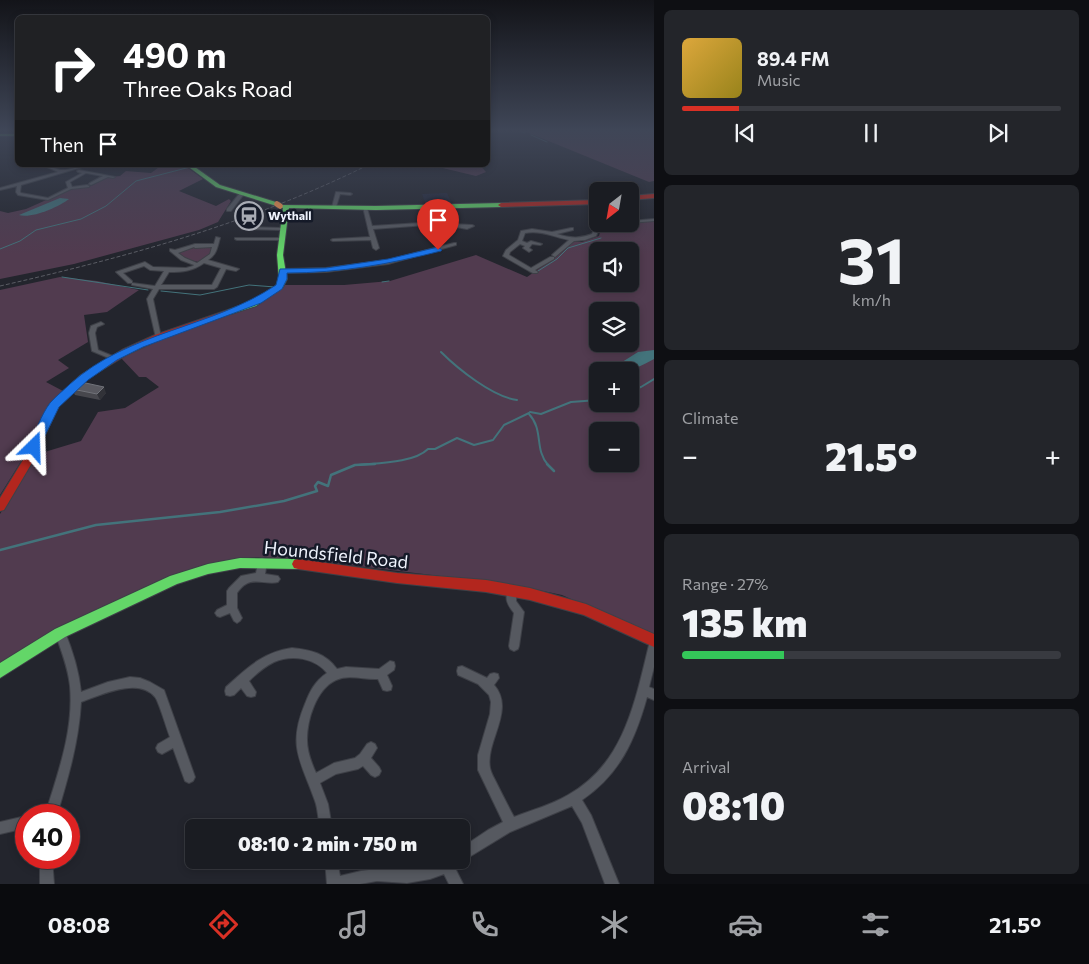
<!DOCTYPE html>
<meta charset="utf-8">
<style>
body{margin:0;font-family:Commissioner,sans-serif;background:#23252a;color:#f1f3f6;height:100vh;display:flex;flex-direction:column;font-size:19px;white-space:nowrap}
*{box-sizing:border-box;margin:0}
p{font-size:16px;color:#9fa1a5}
.icon{flex:none;width:28px;height:28px;fill:none;stroke:currentColor;stroke-width:2;stroke-linecap:round;stroke-linejoin:round}
.map{position:relative;flex:1;overflow:hidden}
.panel{display:flex;flex-direction:column;gap:10px;padding:10px;background:#0e0f13;width:435px}
.panel>*{flex:none}
.banner{position:absolute;left:15px;top:15px;width:475px;height:152px;border-radius:8px;box-shadow:0 2px 8px #0003,0 0 0 1px #383a40;background:#202124;color:#fff;overflow:hidden}
.needle{width:32px;rotate:211deg}
.controls{position:absolute;left:589px;top:182px;display:grid;gap:10px}
.controls a{display:grid;place-items:center;width:50px;height:50px;border-radius:8px;background:#1a1c22;box-shadow:0 2px 8px #0003,0 0 0 1px #383a40;font-size:25px}
.speed{position:absolute;left:15px;top:804px;display:flex;gap:10px;font-size:25px;font-weight:700;text-align:center}
.speed>*{display:grid;place-content:center;width:65px;height:65px;border-radius:50%;background:#1a1c22;box-shadow:0 2px 8px #0003,0 0 0 1px #383a40;line-height:1}
.speed .limit{border:8px solid #d22;background:#fff;color:#111}
.pin{position:absolute;display:grid;place-items:center;width:42px;height:42px;color:#fff;margin:-51px -21px;border-radius:50% 50% 50% 0;rotate:-45deg;box-shadow:0 0 5px #0007}
.pin .icon{rotate:45deg}
.me{position:absolute;width:55px;margin:-28px;rotate:22deg;stroke-linejoin:round;filter:drop-shadow(0 0 4px #0008)}
.turn{display:flex;align-items:center;gap:18px;height:105px;padding:0 25px;font-size:22px}
.turn .icon{width:65px;height:65px;stroke-width:2.5}
.turn b{display:block;font-size:35px;line-height:42px}
.then{display:flex;align-items:center;height:48px;padding:0 25px;background:#0003;gap:10px;font-size:19px}
.big{font-size:38px;font-weight:800;line-height:1.1}
.panel .card{flex:1;display:flex;flex-direction:column;justify-content:center;gap:8px;min-width:0;padding:0 18px;border-radius:8px;background:#23252a}
.panel .dial{align-items:center;gap:0}
.dial b{font-size:65px;line-height:1}
.song{display:flex;align-items:center;gap:15px}
.cover{width:60px;height:60px;border-radius:8px;background:linear-gradient(135deg,hsl(40 70% 55%),hsl(50 70% 35%))}
.played{height:5px;border-radius:2px;background:linear-gradient(90deg,#d93025 15%,#383a40 15%)}
.keys{display:flex;justify-content:space-around;direction:ltr}
.heat{display:flex;justify-content:space-between;align-items:center;font-size:28px;direction:ltr}
.charge{height:8px;border-radius:4px;background:linear-gradient(90deg,#34c759 27%,#383a40 0)}
.trip{position:absolute;left:185px;top:819px;width:285px;height:50px;border-radius:8px;background:#1a1c22;box-shadow:0 2px 8px #0003,0 0 0 1px #383a40;font-weight:800;line-height:50px;text-align:center}
.tab-bar{display:flex;height:80px;justify-content:space-around;align-items:center;background:#0a0b0e;color:#9fa1a5}
.tab-bar .icon{width:35px;height:35px}
.tab-bar .active{color:#d93025}
.tab-bar b{font-size:22px;color:#f1f3f6}
main{display:flex;flex:1;min-height:0}
.map>svg:first-child{display:block}
</style>
<main>
<div class="map">
<svg width="654" height="884" viewBox="0 0 654 884">
<rect width="100%" height="100%" fill="#23252d"/>
<path fill="#252a3d" d="M447,193L452,204L426,205L422,194Z"/>
<g fill="#513b4f" fill-rule="evenodd">
<path d="M524,131H654V181L649,182Z"/>
<path d="M162,165H184L203,179L179,191L216,206L229,199L231,201L218,222L199,230L74,264L0,279V211L8,213L26,209L71,189L91,186L108,177L120,176L126,171L151,173Z"/>
<path d="M430,165H480L486,172L476,176Z"/>
<path d="M654,221V636L562,595L515,585L300,559L253,557L203,566L157,582L0,665V514L38,454L81,441L98,412L125,408L159,387L146,377H139L121,358L143,346L261,303L285,285H344L390,281L476,255L527,277L553,259L573,241L582,242L599,236L602,225ZM598,251H630V284H598ZM598,311H630V344H598ZM598,371H630V404H598ZM598,431H630V464H598Z"/>
<path d="M201,245L213,247L211,254L198,262L186,259L179,253Z"/>
<path d="M60,277L97,281L139,290L107,312L84,315L88,342L58,360L69,368L46,382L63,391L44,414L30,447L0,495V290Z"/>
</g>
<g fill="#43737b">
<path d="M60,198L69,199C59,207 31,219 19,215Z"/>
<path d="M654,350V359C633,370 632,371 608,371L638,352Z"/>
</g>
<g fill="none" stroke-linecap="round" stroke-linejoin="round">
<g stroke="#43737b" stroke-width="1">
<path d="M520,131L525,133"/>
<path d="M531,135L547,142"/>
<path d="M0,249L20,241L36,230L81,219L106,206L136,181L198,165"/>
<path d="M538,271L557,259L568,248L601,238"/>
<path d="M62,277L148,290"/>
<path d="M382,282L389,281"/>
<path d="M161,291L200,295L249,285L275,287"/>
</g>
<g stroke="#43737b" stroke-width="2">
<path d="M441,352C458,369 493,397 517,400"/>
<path d="M630,390L641,387L654,379"/>
<path d="M530,412L541,414L571,402L598,400"/>
<path d="M529,414C544,430 534,449 548,465"/>
<path d="M358,465C377,463 414,463 428,449H435L457,438L474,445L493,440L504,425L529,413"/>
</g>
<g stroke="#43737b" stroke-width="2.5">
<path d="M547,464L554,471"/>
<path d="M0,550L96,525L220,512L284,501L317,491L315,486L318,482L328,486L331,475L355,465L375,464"/>
</g>
<defs>
<g id="street">
<path d="M43,165C50,165 57,171 64,170C72,170 80,165 89,165L21,185L20,192L21,193L48,198L68,188L66,182L82,173L78,172L77,171L79,170L115,177L113,178L108,177L91,185L89,184L90,183L103,176L86,173L70,182L72,187L87,185L89,186V187L71,189L48,200L18,195L16,192L17,186L0,190V188L58,172Z"/>
<path d="M336,192L350,193L352,194L350,195L340,194L336,207L334,208L332,207Z"/>
<path d="M240,193L244,194L231,211H227V209Z"/>
<path d="M431,205L435,206L442,222L452,224L472,225L474,226L467,229L440,224L373,229L379,248L376,250L373,248L371,240L333,241L331,240L333,239L370,237L363,207L367,208L372,226L437,222Z"/>
<path d="M654,219V221L630,223V221Z"/>
<path d="M597,223L601,224L596,236L585,240L574,241L555,257L552,255L553,254L569,240C554,237 541,230 525,233L522,241L527,243L531,241L542,244L540,245L532,244L529,248L532,250L529,252L523,248L525,246L520,244L510,252L509,255L531,268L550,257H554V259L535,270L538,272L537,273H533L529,271L503,256L506,250L518,240L521,231L532,229L552,232L571,228H573V230L557,234C570,238 580,239 592,234Z"/>
<path d="M242,227L283,228L285,229L283,230L244,229H242Z"/>
<path d="M216,237L220,238C217,248 217,254 208,260L239,269L236,271L226,269L217,287L214,289H159L153,299L161,337L158,339L156,338L147,299L153,289L132,285V283H128L116,272L145,262L153,267L186,268L193,266L194,265L181,260L170,251V249L175,250L195,244H214ZM194,247L195,248L212,247L210,254L197,263L185,258L178,253ZM204,263L221,268L212,285H161L169,272C183,272 193,271 204,263ZM144,266L150,270L164,271L155,286L132,283V281L123,273Z"/>
<path d="M235,238H282L284,239L282,240H237L235,239Z"/>
<path d="M454,243H456V245L388,264L326,272L283,273L280,271L283,269L326,268L388,260Z"/>
<path d="M101,322L104,324L97,327L95,333L98,350L115,357L116,358L115,359H111L92,351L89,333L91,326Z"/>
<path d="M262,558L265,559L267,562L265,574L278,576L280,579L278,582C268,585 255,578 246,584C242,586 239,590 237,593V608L242,618L240,621L237,623L234,621L230,613L220,617L217,616L215,613L217,610L227,605V591L229,588L241,576L256,573L259,559Z"/>
<path d="M512,586L515,587L517,590L516,601L524,612L519,646L518,649L514,651L510,649L509,646L514,613C507,604 504,599 509,587Z"/>
<path d="M60,628L64,630C72,649 79,671 81,692L108,682L130,677L140,678L150,682L164,690L195,777L193,781L189,783L185,781L173,748L162,754L158,752L156,748L158,744L170,737C167,730 159,702 155,697C138,677 101,695 81,702C79,741 68,778 57,815H45C58,773 74,730 70,686C68,667 61,650 55,633L56,630Z"/>
<path d="M654,640V667L649,687L654,689V700L647,697C635,740 620,774 582,800L591,815L619,884H605L582,823L572,806L510,832L461,862V865L455,868L463,884H449L444,874L430,879L407,883L377,881L360,884H327L325,860H337L340,876L361,871L377,869L400,870L415,869L430,866L444,860H461V848L488,830L503,822L478,770V755L490,714L491,702L489,695L478,684L458,675L457,671L458,667L462,666L487,678L490,674L494,673L498,674L499,678L494,685C516,710 485,741 490,768C491,773 494,778 496,782C502,794 508,806 514,817C532,810 551,805 568,795C624,764 635,702 649,645L650,642Z"/>
<path d="M292,648C311,650 325,653 337,669L346,667L379,669L390,661L394,662L395,666L394,670L387,675L392,686L391,690L387,691L383,690L378,679C365,680 349,674 336,680C316,689 307,720 307,740C307,751 311,762 316,773L334,763L355,758L360,754L367,744L371,742L375,744L377,748L371,758L379,767L381,771L379,775L375,777L371,775L363,766L358,769L336,774L320,783L328,804L332,828H320C318,819 318,809 315,801C301,761 287,747 305,704C310,691 315,681 327,673C315,658 292,654 274,662C264,667 256,674 249,681L256,692L255,696L251,697L247,696L241,688L234,695L230,696L226,695L225,691L226,687C247,668 263,652 292,648Z"/>
<path d="M26,816V828L0,834V822Z"/>
<path d="M40,858H52L54,884H40Z"/>
</g>
<g id="fast">
<rect x="0" y="134" width="18" height="2"/>
<path d="M186,165H192L220,185L279,203L280,205L376,206L501,203L504,205L501,207L376,210L289,208L283,255L287,279L283,287L256,306L231,314H228V310L250,302L276,286L279,279L277,255L283,208L216,187Z"/>
<path d="M240,558L298,559L302,560L304,564L302,568L298,569L240,568L208,574L177,584L65,637L0,678V663L55,629L170,576L208,564Z"/>
</g>
<g id="jam">
<path d="M654,194V198L630,200V196Z"/>
<path d="M598,200V204L501,207L498,205L501,203Z"/>
<path d="M228,310H234L235,312L161,339L128,354L87,379L58,407L33,461L4,510L0,511V498L23,460L49,405L81,375L122,350L155,335Z"/>
<path d="M298,559L397,573L486,580L530,588L586,604L654,634V647L584,615L530,600L486,592L397,583L298,569L294,568L292,564L294,560Z"/>
</g>
</defs>
<use href="#street" stroke="#3e4047" stroke-width="2"/>
<use href="#fast" stroke="#3e4047" stroke-width="2"/>
<use href="#jam" stroke="#3e4047" stroke-width="2"/>
<use href="#street" fill="#565960" fill-rule="evenodd"/>
<use href="#fast" fill="#63d668" fill-rule="evenodd"/>
<use href="#jam" fill="#b3261e" fill-rule="evenodd"/>
<path stroke="#5a5c64" stroke-width="1" stroke-dasharray="4 2" stroke-linecap="butt" d="M0,286C127,257 251,223 368,165"/>
<defs>
<path id="slow-bridge" d="M277,204L280,206"/>
</defs>
<use href="#slow-bridge" stroke="#3e4047" stroke-width="7" stroke-linecap="butt"/>
<use href="#slow-bridge" stroke="#ff974d" stroke-width="5.5"/>
</g>
<path fill="#47474d" d="M72,389L106,393L100,400L75,395Z"/>
<path fill="#313238" d="M104,387L106,393L100,400L97,394Z"/>
<path fill="#595960" stroke="#707279" d="M81,382L104,387L97,394L72,389L76,383Z"/>
<linearGradient id="sky" x2="0" y2="1"><stop stop-color="#131419"/><stop offset="0.51" stop-color="#3f4657"/><stop offset="1" stop-color="#3f4657" stop-opacity="0"/></linearGradient>
<rect width="654" height="255" fill="url(#sky)"/>
<path fill="#1a73e8" stroke="#114b97" d="M438,247L442,250L441,251C390,264 340,273 287,273V279L282,289L261,303L143,347L117,360L88,380L59,407L38,450H30L29,447C35,433 41,415 50,403C56,396 64,390 70,384C129,331 212,328 276,285L280,269L326,268L388,259Z"/>
<defs>
<symbol id="station-ring" viewBox="-11 -11 22 22"><circle r="9.5" fill="#151a28" stroke="#a8abb4" stroke-width="1.5"/><path d="M-3-6H3Q5-6 5-4V2Q5 4 3 4L4.5 6H3L1.5 4h-3L-3 6H-4.5L-3 4Q-5 4-5 2V-4Q-5-6-3-6ZM-3.5-4v3h7v-3ZM-3.5 1v1.5H-2V1ZM2 1v1.5H3.5V1Z" fill="#a8abb4"/></symbol>
</defs>
<g fill-rule="evenodd">
<use href="#station-ring" x="233" y="200" width="32" height="32"/>
</g>
<g text-anchor="middle" stroke-width="5" stroke-linejoin="round" paint-order="stroke">
<g font-size="12" font-weight="bold" fill="#eff3fd" stroke="#151a28" text-anchor="start">
<text x="268" y="220">Wythall</text>
</g>
<g font-size="18" fill="#eff3fd" stroke="#151a28">
<text transform="translate(336 555) rotate(6)" y="6">Houndsfield Road</text>
</g>
</g>
</svg>
<div class="controls">
<a><svg class="needle" viewBox="-14 -14 28 28"><path d="M0-13l5 13h-10z" fill="#e53935"/><path d="M0 13l5-13h-10z" fill="#9fa1a5"/></svg></a>
<a><svg class="icon" aria-label="sound" viewBox="0 0 24 24"><path d="M4 9h4l5-4v14l-5-4H4zM17 9q2 3 0 6"/></svg></a>
<a><svg class="icon" aria-label="layers" viewBox="0 0 24 24"><path d="M12 4l9 5-9 5-9-5zM3 14l9 5 9-5"/></svg></a>
<a>+</a>
<a>−</a>
</div>
<div class="speed"><div class="limit">40</div></div>
<div class="pin" style="left:438px;top:250px;background:#d93025"><svg class="icon" aria-label="arrive" viewBox="0 0 24 24"><path d="M6 21V4h12l-3 4 3 4H6"/></svg></div>
<svg class="me" style="left:34px;top:447px" viewBox="-20 -20 40 40"><path d="M0-17L14 15 0 8-14 15z" fill="#1a73e8" stroke="#fff" stroke-width="4"/></svg>
<div class="trip">08:10 · 2 min · 750 m</div>
<div class="banner">
<div class="turn"><svg class="icon" aria-label="right" viewBox="0 0 24 24"><path d="M7 20v-9h11M14 6l5 5-5 5"/></svg><div><b>490 m</b>Three Oaks Road</div></div>
<div class="then">Then<svg class="icon" aria-label="arrive" viewBox="0 0 24 24"><path d="M6 21V4h12l-3 4 3 4H6"/></svg></div>
</div>
</div>
<section class="panel">
<div class="card">
<div class="song"><i class="cover"></i><div><b>89.4 FM</b><p>Music</p></div></div>
<div class="played"></div>
<div class="keys"><svg class="icon" aria-label="previous" viewBox="0 0 24 24"><path d="M18 5L8 12l10 7zM5 5v14"/></svg><svg class="icon" aria-label="pause" viewBox="0 0 24 24"><path d="M8 5v14M16 5v14"/></svg><svg class="icon" aria-label="next" viewBox="0 0 24 24"><path d="M6 5l10 7-10 7zM19 5v14"/></svg></div>
</div>
<div class="card dial"><b>31</b><p>km/h</p></div>
<div class="card"><p>Climate</p>
<div class="heat"><a>−</a><b class="big">21.5°</b><a>+</a></div>
</div>
<div class="card"><p>Range · 27%</p><b class="big">135 km</b><div class="charge"></div></div>
<div class="card"><p>Arrival</p><b class="big">08:10</b></div>
</section>
</main>
<nav class="tab-bar">
<b>08:08</b>
<svg class="icon active" aria-label="directions" viewBox="0 0 24 24"><path d="M12 3l9 9-9 9-9-9zM9 14v-3h6M13 9l2 2-2 2"/></svg>
<svg class="icon" aria-label="music" viewBox="0 0 24 24"><path d="M9 18V5l10-2v13"/><circle cx="6" cy="18" r="3"/><circle cx="16" cy="16" r="3"/></svg>
<svg class="icon" aria-label="phone" viewBox="0 0 24 24"><path d="M5 4h4l2 5-3 2q2 4 5 5l2-3 5 2v4C11 20 4 13 5 4z"/></svg>
<svg class="icon" aria-label="climate" viewBox="0 0 24 24"><path d="M12 3v18M4 7l16 10M4 17L20 7"/></svg>
<svg class="icon" aria-label="car" viewBox="0 0 24 24"><path d="M5 17H2v-5l4-1 3-4h7l3 4 3 1v5h-3M9 17h6M6 11h13"/><circle cx="7" cy="17" r="2"/><circle cx="17" cy="17" r="2"/></svg>
<svg class="icon" aria-label="filters" viewBox="0 0 24 24"><path d="M4 7h16M4 17h16"/><circle cx="9" cy="7" r="2"/><circle cx="15" cy="17" r="2"/></svg>
<b>21.5°</b>
</nav>
